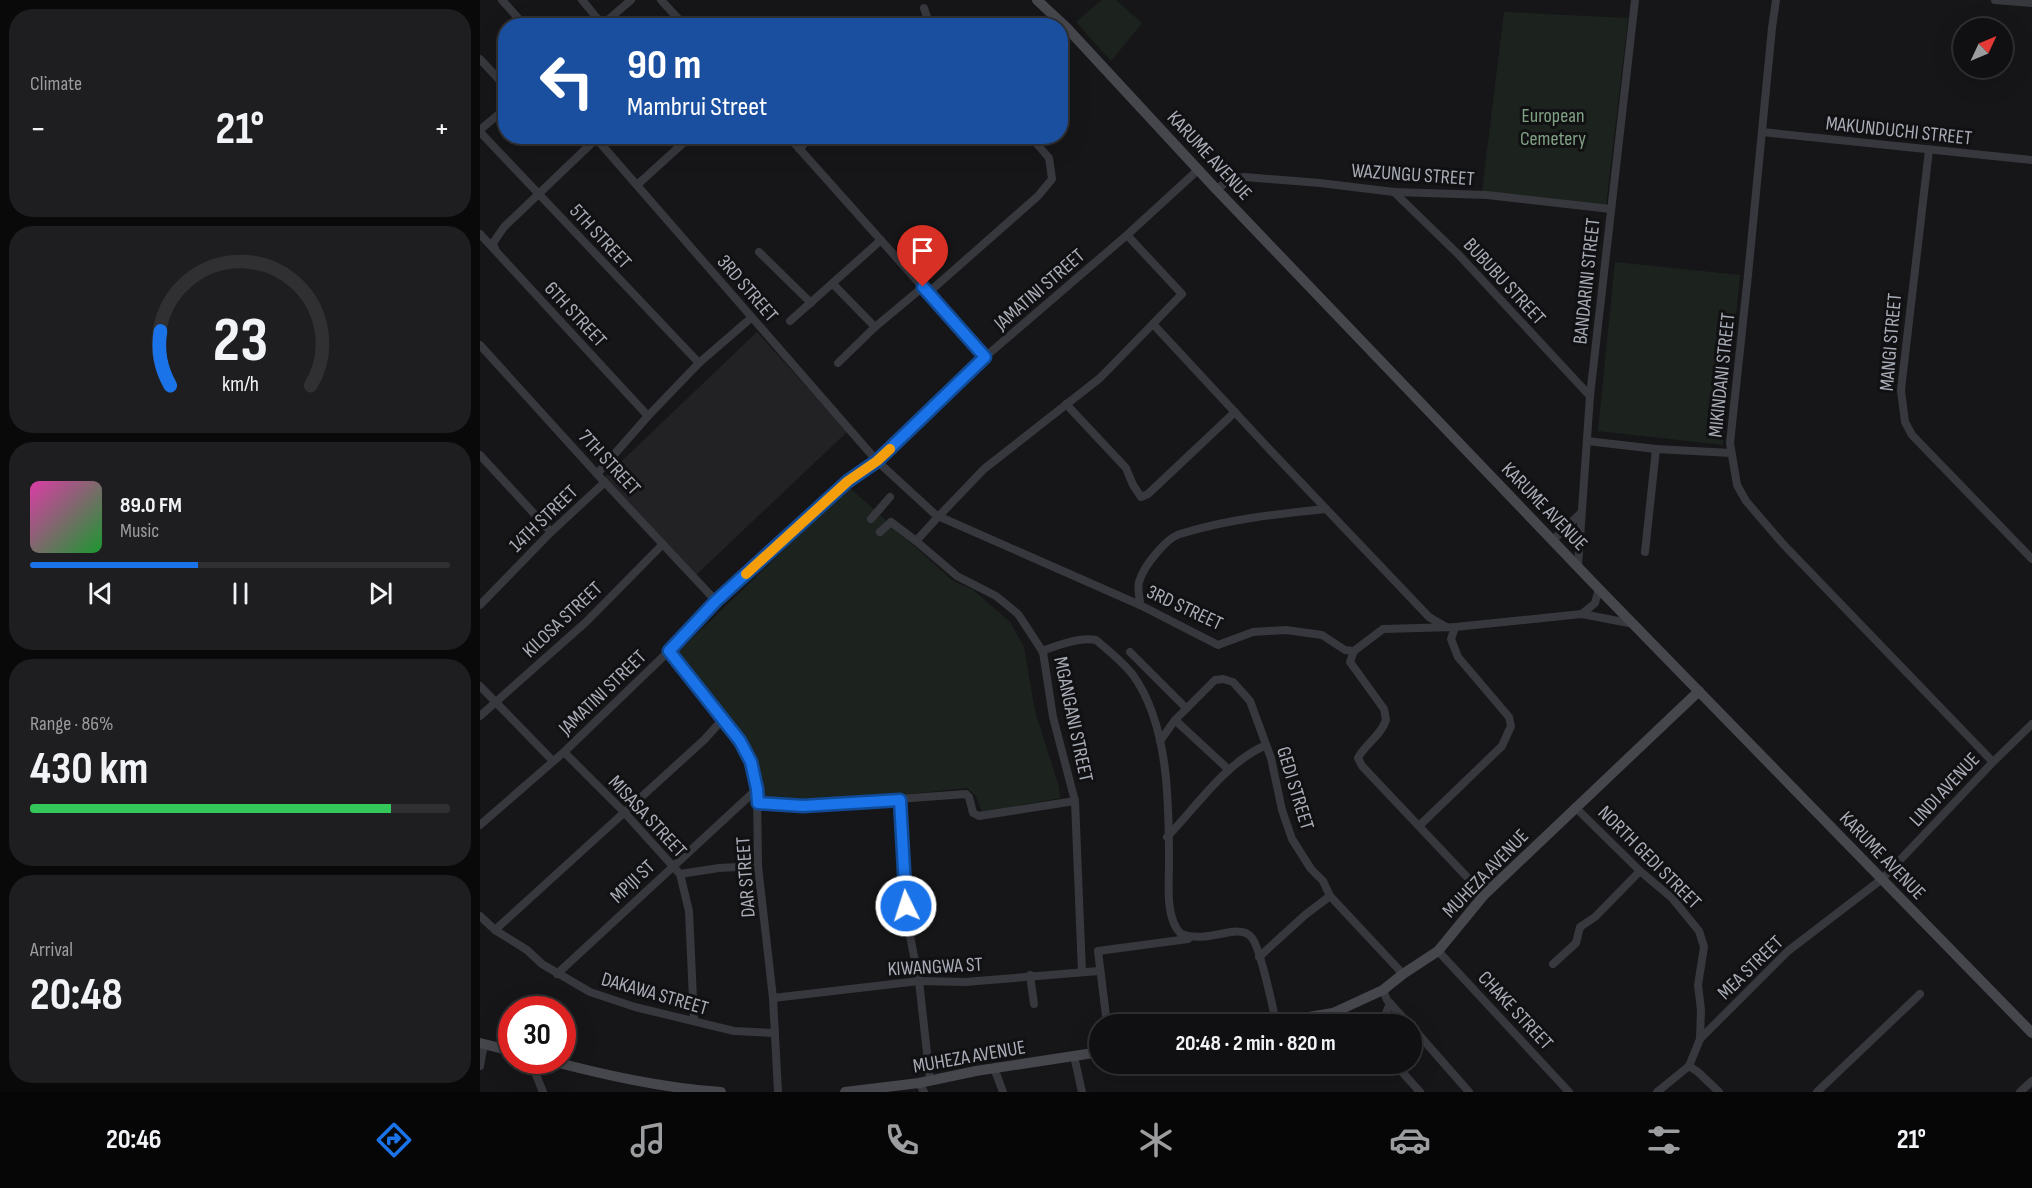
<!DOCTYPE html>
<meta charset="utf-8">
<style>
body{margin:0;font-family:"Sofia Sans Condensed",sans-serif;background:#1e1e20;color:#f1f3f6;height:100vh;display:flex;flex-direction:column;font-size:22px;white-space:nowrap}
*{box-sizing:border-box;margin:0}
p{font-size:20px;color:#9c9d9f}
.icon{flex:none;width:33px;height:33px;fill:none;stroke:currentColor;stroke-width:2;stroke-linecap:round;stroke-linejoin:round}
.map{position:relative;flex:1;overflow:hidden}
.sheet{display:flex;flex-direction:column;gap:9px;padding:9px;background:#09090a;width:480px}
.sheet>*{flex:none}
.hud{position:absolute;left:18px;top:18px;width:570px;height:126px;border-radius:24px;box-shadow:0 6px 24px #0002,0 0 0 2px #303032;background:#1a4fa0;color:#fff;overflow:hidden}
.needle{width:39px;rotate:46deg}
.fabs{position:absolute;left:1473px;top:18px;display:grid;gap:12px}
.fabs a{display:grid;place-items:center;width:60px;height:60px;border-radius:50%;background:#101012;box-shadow:0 6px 24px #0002,0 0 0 2px #303032;font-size:30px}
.speed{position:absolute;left:18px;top:996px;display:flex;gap:12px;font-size:30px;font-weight:700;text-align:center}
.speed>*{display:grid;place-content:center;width:78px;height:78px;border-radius:50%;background:#101012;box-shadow:0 6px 24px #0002,0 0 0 2px #303032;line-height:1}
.speed .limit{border:9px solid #d22;background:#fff;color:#111}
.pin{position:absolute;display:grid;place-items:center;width:51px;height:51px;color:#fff;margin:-62px -26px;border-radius:50% 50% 50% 0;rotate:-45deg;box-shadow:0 0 6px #0007}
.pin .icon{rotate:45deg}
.me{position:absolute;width:66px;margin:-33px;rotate:356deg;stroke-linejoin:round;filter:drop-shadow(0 0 4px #0008)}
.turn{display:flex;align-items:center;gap:21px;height:126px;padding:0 30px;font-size:27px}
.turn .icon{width:78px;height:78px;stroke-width:2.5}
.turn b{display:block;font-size:42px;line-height:51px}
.big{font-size:45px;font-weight:700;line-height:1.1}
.sheet .widget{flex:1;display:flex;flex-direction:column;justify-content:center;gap:9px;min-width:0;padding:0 21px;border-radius:24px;background:#1e1e20}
.sheet .dial{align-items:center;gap:0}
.dial svg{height:156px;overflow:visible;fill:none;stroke:#303032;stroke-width:7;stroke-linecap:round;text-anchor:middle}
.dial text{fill:#f1f3f6;stroke:none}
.song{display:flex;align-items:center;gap:18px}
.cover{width:72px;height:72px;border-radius:9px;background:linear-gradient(135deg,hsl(320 70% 55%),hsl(130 70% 35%))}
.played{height:6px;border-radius:3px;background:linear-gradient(90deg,#1a73e8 40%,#303032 40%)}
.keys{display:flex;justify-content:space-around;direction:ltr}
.heat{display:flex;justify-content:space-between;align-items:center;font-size:33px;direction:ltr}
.charge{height:9px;border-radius:4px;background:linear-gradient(90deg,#34c759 86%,#303032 0)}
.trip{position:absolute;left:609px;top:1014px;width:333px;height:60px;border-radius:30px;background:#101012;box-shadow:0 6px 24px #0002,0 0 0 2px #303032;font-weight:700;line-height:60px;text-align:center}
.dock{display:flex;height:96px;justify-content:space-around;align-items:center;background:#060607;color:#9c9d9f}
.dock .icon{width:42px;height:42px}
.dock .active{color:#1a73e8}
.dock b{font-size:27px;color:#f1f3f6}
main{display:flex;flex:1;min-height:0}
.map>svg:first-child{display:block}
</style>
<main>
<section class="sheet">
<div class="widget"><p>Climate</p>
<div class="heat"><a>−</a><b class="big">21°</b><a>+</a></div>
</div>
<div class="widget dial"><svg viewBox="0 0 100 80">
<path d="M14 69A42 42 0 1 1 86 69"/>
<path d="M14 69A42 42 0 0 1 9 41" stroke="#1a73e8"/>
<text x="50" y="56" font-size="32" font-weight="700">23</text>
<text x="50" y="72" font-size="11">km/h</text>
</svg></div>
<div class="widget">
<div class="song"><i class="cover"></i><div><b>89.0 FM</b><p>Music</p></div></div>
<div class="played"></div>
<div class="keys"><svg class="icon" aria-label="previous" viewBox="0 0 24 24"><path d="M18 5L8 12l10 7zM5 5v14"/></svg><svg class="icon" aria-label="pause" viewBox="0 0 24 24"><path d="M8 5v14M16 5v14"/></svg><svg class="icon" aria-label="next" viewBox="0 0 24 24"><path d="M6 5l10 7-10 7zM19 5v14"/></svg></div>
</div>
<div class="widget"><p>Range · 86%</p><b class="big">430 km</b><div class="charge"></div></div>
<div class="widget"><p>Arrival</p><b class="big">20:48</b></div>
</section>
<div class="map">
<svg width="1552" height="1092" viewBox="0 0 1552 1092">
<rect width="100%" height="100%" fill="#161618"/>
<path fill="#222225" d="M277,332L367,432L216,575L124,478Z"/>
<g fill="#1c231e">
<path d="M622,0H636L662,23L631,61L596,22Z"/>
<path d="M1024,12L1148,18L1126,206L1002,192Z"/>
<path d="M1135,262L1260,275L1243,445L1118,431Z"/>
<path d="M369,487L473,581L492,589L530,622L544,647L555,711L579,787L580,798L502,812L496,796L487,788C419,796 351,800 283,799L272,749L196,654Z"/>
</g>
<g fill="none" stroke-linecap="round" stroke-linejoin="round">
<g stroke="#37383d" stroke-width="8">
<path d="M22,0L45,26"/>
<path d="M102,0L122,24"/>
<path d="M181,0L205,26"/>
<path d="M1296,0L1292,28L1268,275L1250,443L1257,485L1266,501L1303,544L1513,762"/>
<path d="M1515,0L1552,3"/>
<path d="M444,8L448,20L453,26"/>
<path d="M121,26L151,0"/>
<path d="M0,59L26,87"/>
<path d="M0,130L26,108"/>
<path d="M0,132L219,363"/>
<path d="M1282,132L1552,160"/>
<path d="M114,136L397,461L458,517L436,541L477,576L516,596L538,614L563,652L573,717L595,801L602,972"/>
<path d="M308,136L505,357"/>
<path d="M319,149L332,136"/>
<path d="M1449,150L1421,390L1425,422L1432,435L1552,559"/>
<path d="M157,185L211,136"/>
<path d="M736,189L752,179L765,177L840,183L914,192L1007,195L1131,209"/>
<path d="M914,192L978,254L1110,396"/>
<path d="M0,234L168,416"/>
<path d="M15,249L13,243L24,227L116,139"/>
<path d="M279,252L331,303"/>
<path d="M353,284L395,327"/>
<path d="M448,293L558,196L572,179L569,158L550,136"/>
<path d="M310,321L401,240"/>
<path d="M673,324L791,451L949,617L966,627"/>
<path d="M0,345L117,474L236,601"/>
<path d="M358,363L395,327L443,287"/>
<path d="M586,404L646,468L653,485L661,497L668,494L755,412"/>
<path d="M1107,441L1176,449L1251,453"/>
<path d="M0,455L71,532"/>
<path d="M117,474L168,416L219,363L271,318"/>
<path d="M458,516L660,605L738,645L773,632L806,630L842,635L865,650L874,651L903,629L975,627L1102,614L1154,624"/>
<path d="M458,517L504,469L620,378L702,294L647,235"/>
<path d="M391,519L410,497"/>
<path d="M400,532L411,522L436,541"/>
<path d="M1073,540L1101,513"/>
<path d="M1165,552L1176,449"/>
<path d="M1098,566L1110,396L1155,0"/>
<path d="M0,605L71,532L125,482"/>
<path d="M660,605C660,598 657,588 659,582C663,567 686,538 700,534C748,519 797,514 846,509"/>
<path d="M1102,614L1115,603L1119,589"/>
<path d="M189,651L260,741L271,761L277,789L278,866L293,998L298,1092"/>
<path d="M562,651C578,645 599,637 616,640C629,651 643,662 653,675C689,725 689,804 689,863C689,885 685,918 701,934C717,940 734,935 751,932C758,931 767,931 772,938C781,949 792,1005 796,1022"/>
<path d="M874,651L870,662L904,709L906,720C901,736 885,744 878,758L882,766L1004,895"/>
<path d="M650,652L706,708"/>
<path d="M0,686L73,761"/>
<path d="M0,716L106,622L183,544"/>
<path d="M695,720L748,769"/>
<path d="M680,741L695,720L735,680L743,679L753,682L770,701L791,758L802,810L812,839L831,869L843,881L850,896L923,974"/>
<path d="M84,752L144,812L200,874L209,911L214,1021"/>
<path d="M420,800L427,921L439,981L450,1080"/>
<path d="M278,803L323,806L486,794L489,797L493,813L499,816L595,801"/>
<path d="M1095,807L1160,871L1192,898L1219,931L1224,947L1218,985L1221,1010L1220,1039"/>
<path d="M0,825L84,752L189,651L236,601L368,481L397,461L505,357L647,235L719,169"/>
<path d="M939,826L1022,746L1031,726L1029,717L978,657L971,639L975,627"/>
<path d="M687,837C718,805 744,764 786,745"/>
<path d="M200,874L239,868L278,866"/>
<path d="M0,916L15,930L47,950L62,964L110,992L155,1007L254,1031L293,1033"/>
<path d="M15,930L224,740L242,720"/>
<path d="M958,951L1089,1092"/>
<path d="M779,957L825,915L850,896"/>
<path d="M1073,964L1096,943L1100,927L1115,917L1160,871"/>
<path d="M77,974L277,789"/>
<path d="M550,975L554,1004"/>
<path d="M903,990L907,1000L929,1024"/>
<path d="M293,998L439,981L485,982L619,971"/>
<path d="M627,1024L618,951L708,939"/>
<path d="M902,1024L910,1003"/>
<path d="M932,1027L989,1092"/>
<path d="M594,1056L602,1092"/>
<path d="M50,1060L63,1092"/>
<path d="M915,1064L940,1092"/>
<path d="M0,1066L4,1044"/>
<path d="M1209,1066L1218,1072L1239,1092"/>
<path d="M514,1068L523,1092"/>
<path d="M439,1083L444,1092"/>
<path d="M1177,1092L1209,1066L1220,1039L1308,951L1402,879L1513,762L1552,724"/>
<path d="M1337,1092L1440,994"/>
<path d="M1540,1092L1552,1081"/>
</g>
<g stroke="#45474d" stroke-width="10">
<path d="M557,0L586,27L736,189L1119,589L1552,1033"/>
<path d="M786,1024L853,1013L903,990L923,974L958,951L1004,895L1219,691"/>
<path d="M0,1043L32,1051"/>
<path d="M67,1060C125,1075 182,1088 241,1092"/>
<path d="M365,1092L439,1083L496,1071L620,1052"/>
</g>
</g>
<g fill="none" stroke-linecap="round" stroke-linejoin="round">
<defs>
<path id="route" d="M426,906L420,800L323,806L278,803L277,789L271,762L260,741L189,651L236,601L368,481L397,461L505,357L443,287"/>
</defs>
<use href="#route" stroke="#114b97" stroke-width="15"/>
<use href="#route" stroke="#1a73e8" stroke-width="10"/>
<path stroke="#f59e0b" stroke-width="10" d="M266,574L368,481L397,461L410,449"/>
</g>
<g text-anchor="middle" stroke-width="6" stroke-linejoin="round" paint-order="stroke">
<g font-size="20" fill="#81a184" stroke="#111113">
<text x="1073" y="122">European<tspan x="1073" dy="23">Cemetery</tspan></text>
</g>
<g font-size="20" fill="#a9adb7" stroke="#111113">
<text transform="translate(1419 130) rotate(6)" y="7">MAKUNDUCHI STREET</text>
<text transform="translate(730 155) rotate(47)" y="7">KARUME AVENUE</text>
<text transform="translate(933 174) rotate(4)" y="7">WAZUNGU STREET</text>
<text transform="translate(121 236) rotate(47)" y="7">5TH STREET</text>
<text transform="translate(1025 281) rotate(47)" y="7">BUBUBU STREET</text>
<text transform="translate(1106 281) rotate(-84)" y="7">BANDARINI STREET</text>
<text transform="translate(268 288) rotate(49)" y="7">3RD STREET</text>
<text transform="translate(559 289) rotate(-41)" y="7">JAMATINI STREET</text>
<text transform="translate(96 314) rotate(47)" y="7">6TH STREET</text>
<text transform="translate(1410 342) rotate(-85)" y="7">MANGI STREET</text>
<text transform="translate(1241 375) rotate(-84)" y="7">MIKINDANI STREET</text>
<text transform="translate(130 462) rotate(47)" y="7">7TH STREET</text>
<text transform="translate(1065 506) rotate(46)" y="7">KARUME AVENUE</text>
<text transform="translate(63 518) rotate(-44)" y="7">14TH STREET</text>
<text transform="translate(705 607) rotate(25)" y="7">3RD STREET</text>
<text transform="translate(82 619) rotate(-43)" y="7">KILOSA STREET</text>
<text transform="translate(122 692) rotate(-44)" y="7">JAMATINI STREET</text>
<text transform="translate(594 719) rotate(78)" y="7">MGANGANI STREET</text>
<text transform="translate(816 788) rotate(73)" y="7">GEDI STREET</text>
<text transform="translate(1464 789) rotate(-47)" y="7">LINDI AVENUE</text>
<text transform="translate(168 816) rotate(47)" y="7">MISASA STREET</text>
<text transform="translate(1403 855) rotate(46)" y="7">KARUME AVENUE</text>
<text transform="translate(1170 857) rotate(45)" y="7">NORTH GEDI STREET</text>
<text transform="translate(1005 873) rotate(-46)" y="7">MUHEZA AVENUE</text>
<text transform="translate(265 877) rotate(-94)" y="7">DAR STREET</text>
<text transform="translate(152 881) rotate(-43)" y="7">MPIJI ST</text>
<text transform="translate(455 966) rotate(-3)" y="7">KIWANGWA ST</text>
<text transform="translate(1270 967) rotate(-44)" y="7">MEA STREET</text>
<text transform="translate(175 993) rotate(16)" y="7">DAKAWA STREET</text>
<text transform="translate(1036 1010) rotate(47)" y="7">CHAKE STREET</text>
<text transform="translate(489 1056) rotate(-10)" y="7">MUHEZA AVENUE</text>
</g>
</g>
</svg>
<div class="fabs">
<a><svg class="needle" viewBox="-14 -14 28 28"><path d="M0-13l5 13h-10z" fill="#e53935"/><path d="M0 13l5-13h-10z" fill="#9c9d9f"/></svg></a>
</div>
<div class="speed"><div class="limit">30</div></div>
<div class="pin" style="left:443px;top:287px;background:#d93025"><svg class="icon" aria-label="arrive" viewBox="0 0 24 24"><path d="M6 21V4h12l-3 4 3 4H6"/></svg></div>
<svg class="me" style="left:426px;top:906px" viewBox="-20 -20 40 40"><circle r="17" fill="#1a73e8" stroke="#fff" stroke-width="3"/><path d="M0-11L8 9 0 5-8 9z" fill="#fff"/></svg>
<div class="trip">20:48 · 2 min · 820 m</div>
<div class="hud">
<div class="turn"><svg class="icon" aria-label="left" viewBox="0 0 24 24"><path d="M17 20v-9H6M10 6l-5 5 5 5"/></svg><div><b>90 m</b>Mambrui Street</div></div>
</div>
</div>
</main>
<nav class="dock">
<b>20:46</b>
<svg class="icon active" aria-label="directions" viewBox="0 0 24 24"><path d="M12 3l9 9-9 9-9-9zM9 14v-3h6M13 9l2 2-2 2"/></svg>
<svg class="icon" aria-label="music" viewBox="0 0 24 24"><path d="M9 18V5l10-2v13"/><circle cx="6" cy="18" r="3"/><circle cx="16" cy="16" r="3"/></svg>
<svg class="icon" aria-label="phone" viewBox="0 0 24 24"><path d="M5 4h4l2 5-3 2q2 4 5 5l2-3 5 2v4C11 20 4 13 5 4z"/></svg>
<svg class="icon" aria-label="climate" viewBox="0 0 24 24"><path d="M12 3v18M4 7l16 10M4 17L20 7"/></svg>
<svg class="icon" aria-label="car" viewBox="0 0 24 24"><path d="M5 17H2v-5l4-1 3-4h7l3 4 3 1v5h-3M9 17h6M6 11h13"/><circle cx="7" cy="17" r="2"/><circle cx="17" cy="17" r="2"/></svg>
<svg class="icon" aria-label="filters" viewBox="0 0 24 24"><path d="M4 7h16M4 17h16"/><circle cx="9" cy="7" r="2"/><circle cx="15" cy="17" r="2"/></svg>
<b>21°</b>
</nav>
